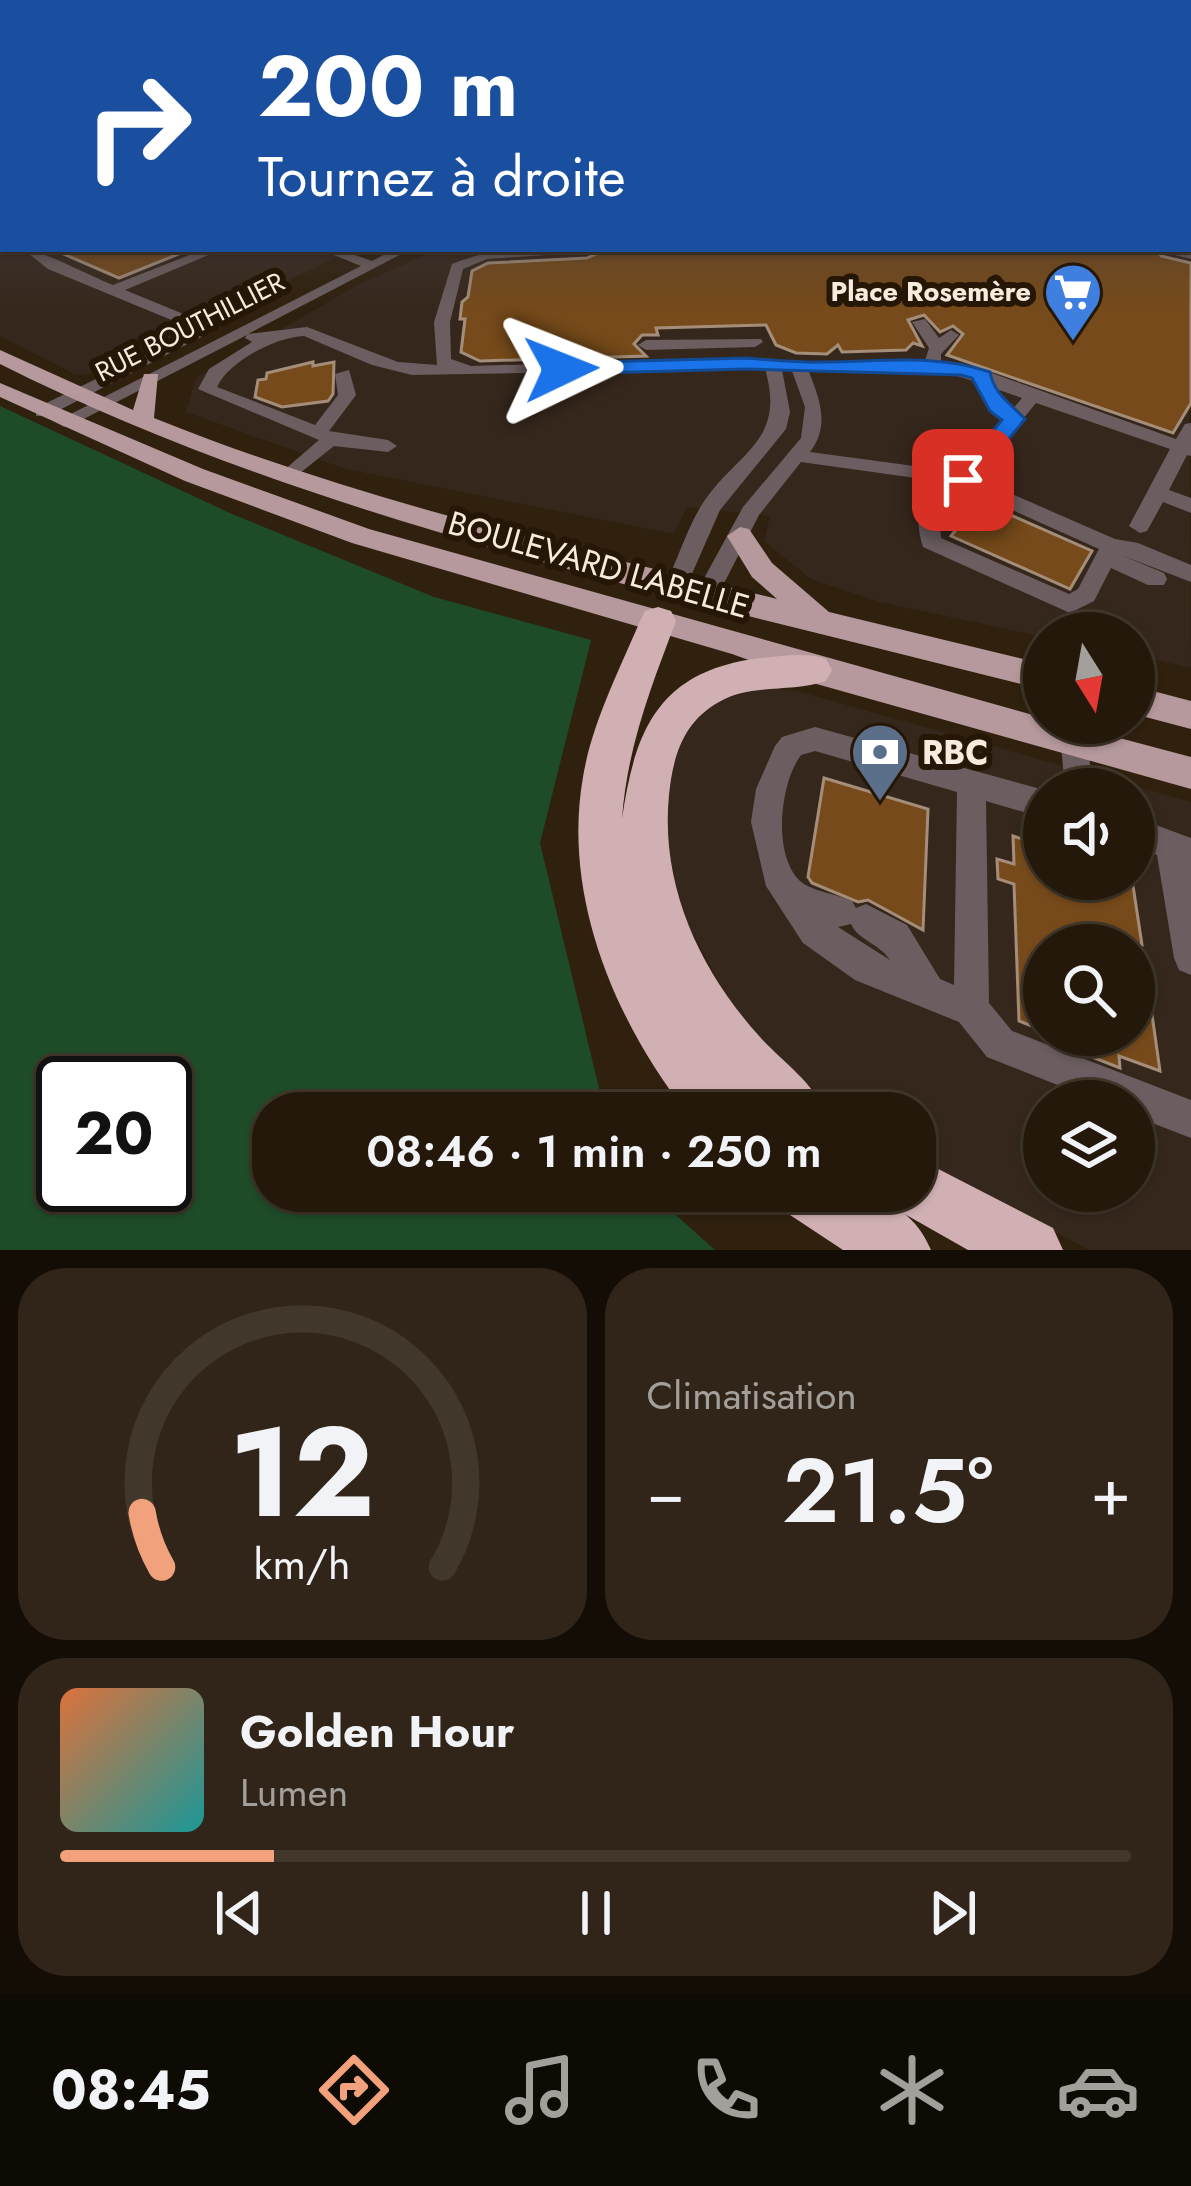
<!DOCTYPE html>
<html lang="fr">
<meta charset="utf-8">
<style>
body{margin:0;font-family:Jost,sans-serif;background:#302518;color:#f1f3f6;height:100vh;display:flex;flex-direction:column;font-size:45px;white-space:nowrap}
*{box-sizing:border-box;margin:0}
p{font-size:39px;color:#a3a09c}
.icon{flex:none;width:66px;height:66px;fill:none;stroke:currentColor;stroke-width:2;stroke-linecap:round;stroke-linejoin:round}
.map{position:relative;height:1250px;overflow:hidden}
.panel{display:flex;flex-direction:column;gap:18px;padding:18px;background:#140d06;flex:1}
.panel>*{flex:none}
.guide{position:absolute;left:0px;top:0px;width:1191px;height:252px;box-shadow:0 3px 9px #0004,0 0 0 3px #41372b;background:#1a4fa0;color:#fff;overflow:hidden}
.needle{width:78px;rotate:169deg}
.controls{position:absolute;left:1023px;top:612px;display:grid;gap:24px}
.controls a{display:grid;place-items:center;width:132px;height:132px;border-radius:50%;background:#24180a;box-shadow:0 3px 9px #0004,0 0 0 3px #41372b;font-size:60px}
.speed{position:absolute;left:36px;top:1056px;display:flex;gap:24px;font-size:60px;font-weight:700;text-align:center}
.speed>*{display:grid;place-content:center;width:156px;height:156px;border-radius:50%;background:#24180a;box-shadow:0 3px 9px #0004,0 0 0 3px #41372b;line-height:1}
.speed .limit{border:6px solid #111;border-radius:18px;background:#fff;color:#111}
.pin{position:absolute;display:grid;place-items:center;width:102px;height:102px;color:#fff;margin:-51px;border-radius:24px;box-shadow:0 6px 18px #0006}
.me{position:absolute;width:132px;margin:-66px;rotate:88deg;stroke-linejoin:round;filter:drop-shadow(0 0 9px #0008)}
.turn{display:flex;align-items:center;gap:42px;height:252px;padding:0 60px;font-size:54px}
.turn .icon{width:156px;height:156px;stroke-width:2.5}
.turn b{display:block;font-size:84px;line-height:102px}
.big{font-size:90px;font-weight:600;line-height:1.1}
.panel .widget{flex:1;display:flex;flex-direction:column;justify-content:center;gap:18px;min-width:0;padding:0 42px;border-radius:48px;background:#302518}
.panel .dial{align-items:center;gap:0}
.dial svg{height:312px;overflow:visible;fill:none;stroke:#41372b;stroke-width:7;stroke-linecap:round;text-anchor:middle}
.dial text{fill:#f1f3f6;stroke:none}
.song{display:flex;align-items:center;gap:36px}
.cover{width:144px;height:144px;border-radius:18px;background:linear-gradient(135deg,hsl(20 70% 55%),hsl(180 70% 35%))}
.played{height:12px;border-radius:6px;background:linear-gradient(90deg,#f1a17c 20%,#41372b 20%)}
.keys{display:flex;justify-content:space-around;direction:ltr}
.heat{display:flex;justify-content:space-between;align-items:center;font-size:66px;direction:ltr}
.panel .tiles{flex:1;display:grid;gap:18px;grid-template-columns:1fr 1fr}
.widget:last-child{grid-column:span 2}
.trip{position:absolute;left:252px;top:1092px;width:684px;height:120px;border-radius:48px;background:#24180a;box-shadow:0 3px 9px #0004,0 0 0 3px #41372b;font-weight:600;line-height:120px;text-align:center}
.menu{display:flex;height:192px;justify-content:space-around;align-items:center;background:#0e0a04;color:#a3a09c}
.menu .icon{width:84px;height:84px}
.menu .on{color:#f1a17c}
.menu b{font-size:54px;color:#f1f3f6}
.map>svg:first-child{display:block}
</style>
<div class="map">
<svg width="1191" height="1250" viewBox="0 0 1191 1250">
<rect width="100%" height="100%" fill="#30200e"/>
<g fill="#36271c" fill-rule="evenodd">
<path d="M1188,134L1191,668L1134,655V633L1044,637L880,602L811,579L764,541L770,516L687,507L674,534L346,469L186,412L196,378L358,285L438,249H1188Z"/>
<path d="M0,136L3,249H353L99,373L76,375L0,336Z"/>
<path d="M767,688L797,691L1191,802V1250H1089L915,1158V1113H842L761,1044L729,1002L676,901L665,855L664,785L685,728L721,699ZM1044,789H1134V879H1044ZM1044,945H1134V1035H1044ZM1044,1101H1134V1191H1044Z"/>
</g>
<path fill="#1e4c29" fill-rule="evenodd" d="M0,406L232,514L434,597L591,640L540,843L605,1113H273V1191H649L715,1250H0ZM63,1083H165V1185H63Z"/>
<g fill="#764a1a" stroke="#a48e7a" stroke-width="3">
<path d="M52,249H191L119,278Z"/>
<path d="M607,249H1157L1161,256L1191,263V403L1173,433L947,355L963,334L953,326L940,332L924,315L908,320L922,346L913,343L906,350L842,352L838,345L827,354L796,353L776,345L766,325L656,328L658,335H642L634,344L646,356L480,361L461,352L465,319H460L462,302L468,297L472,271L488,263L587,258Z"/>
<path d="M313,362V366L334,362L333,394L328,401L282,407L255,397L258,380L266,379L267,373Z"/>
<path d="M979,501L1092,551L1070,589L951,536Z"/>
<path d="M824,778L928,809L923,930L868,900L858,902L812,883L808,877Z"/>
<path d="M1013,836L1044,846V879H1132L1142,945H1044V1031L1019,1021L1014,884L998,879L997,859L1014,864Z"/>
<path d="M1134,972H1146L1160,1071L1119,1056L1120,1068L1061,1045L1060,1035H1134Z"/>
</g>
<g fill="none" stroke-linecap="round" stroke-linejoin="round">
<g fill="#6c5e60" fill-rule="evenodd">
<path d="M0,138L3,139V145L0,144Z"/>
<path d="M3,246V249H13L0,255Z"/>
<path d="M23,249C40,249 92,277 113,285L205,249H223L125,290L198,320L205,335L48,416H36V408L189,334L186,326L48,269Z"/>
<path d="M319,249H338L372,261L395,249H411L248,334L307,327L398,362L437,365L434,322L452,264C495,246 537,249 583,249L577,253L487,259L463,269L450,322L451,359L471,366L746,358L817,363L925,361L929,348L912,322L925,319L939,338L951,330L959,335L941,354V361L989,372L1176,439L1185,424L1191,423V456L1187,455L1169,490L1191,498V513L1163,502L1147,531L1140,533L1129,526L1170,449L1036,403L975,478L1115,539L1138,543L1191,565V582L1121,555L1164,573L1167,579L1164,585H1148L1111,568L1094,601L1070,613L923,547C915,523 917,498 937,481L801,462L759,515L716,599H700L696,593L743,507L801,438L805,407L792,371L782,370L790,412L786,429L720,510L687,585L676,593L665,585C678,559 686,531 701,506C735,452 787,444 765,369L412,375L372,365L304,336C276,337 229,361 217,387L315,425L338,395L335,374L349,370L356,395L329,431L388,440L397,446L388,452L334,446L290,481L280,475L283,471L319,440L198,389L209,369L252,342L245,338L247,335L70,426L64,427L55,422L361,266ZM942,371L973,381L991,411L1004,420L959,472L810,452C830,426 820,400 809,372ZM993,388L1022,398L1012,410ZM961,487L1099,549L1078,589L1069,594L941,538L939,510L944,496Z"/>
<path d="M1161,249L1191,251V259L1162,252Z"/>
<path d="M761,339L763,342L755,347L646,350L638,345L646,340Z"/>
<path d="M1059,723H1085L1093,789H1065Z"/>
<path d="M815,727L1044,790V818L986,801L989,1003L1012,1031L1191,1100V1138L1134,1116V1101H1098L987,1057L959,1022L855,980L803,943L766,886L751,822L756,789L775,746L782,737ZM815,751L957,792L954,985L940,979L907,925L866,904L856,908L852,901C837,894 811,891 800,881C772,854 780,783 801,755ZM851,924C858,940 880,944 890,960L838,927Z"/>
<path d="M1134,817L1191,838V975L1179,970L1174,958L1157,855L1134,847Z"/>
</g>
<g fill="#b5999c" fill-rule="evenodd">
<path d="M0,350L133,410L144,374H158L154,418C354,499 568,548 777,599L752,577L727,536L740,527L749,529L772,563L829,612L1044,664V690C700,601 318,524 0,364Z"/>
<path d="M0,383L203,469L369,529L1044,718V723H1063L1191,757V789L813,683L732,654L352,543L185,481L0,397Z"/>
<path d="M1134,686L1191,701V729L1134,714Z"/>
</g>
<g fill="#d1b0b4" fill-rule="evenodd">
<path d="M658,607L671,611L676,621C651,687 627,748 622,819C635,728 660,670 761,658C783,656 806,652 826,659L832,670L826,681C792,693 752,683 719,702C683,722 673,756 669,795C660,885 700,971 760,1037C783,1062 813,1082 826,1113H755L749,1108L752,1113H687C615,1021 562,896 583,777C592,723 619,671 640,621L645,611Z"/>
<path d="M915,1157L1053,1228L1063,1250H968L894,1208L886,1191H915Z"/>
<path d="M779,1191C837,1191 904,1185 931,1250H843L787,1213Z"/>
</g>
</g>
<linearGradient id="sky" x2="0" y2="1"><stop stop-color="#1a1208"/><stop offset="0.43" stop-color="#484241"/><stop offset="1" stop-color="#484241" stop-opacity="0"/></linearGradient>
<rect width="1191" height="309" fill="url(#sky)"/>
<path fill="#1a73e8" stroke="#114b97" stroke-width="3" d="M746,358C771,360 796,363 821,362C878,362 934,353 990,372C994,394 1009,402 1025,419L971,485L963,487L952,480L1002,420L990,411L972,378L961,375L746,369L561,374L552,369L561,363Z"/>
<defs>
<symbol id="supermarket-pin" viewBox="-11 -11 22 30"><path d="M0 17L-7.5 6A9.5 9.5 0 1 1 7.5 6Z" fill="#3f7fe0" stroke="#261605"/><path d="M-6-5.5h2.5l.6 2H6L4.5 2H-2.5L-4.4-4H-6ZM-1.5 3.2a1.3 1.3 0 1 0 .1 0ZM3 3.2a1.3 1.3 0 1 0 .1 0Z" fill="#fff"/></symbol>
<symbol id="bank-pin" viewBox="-11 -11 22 30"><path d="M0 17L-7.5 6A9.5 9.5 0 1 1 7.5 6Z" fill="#5c6f8a" stroke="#261605"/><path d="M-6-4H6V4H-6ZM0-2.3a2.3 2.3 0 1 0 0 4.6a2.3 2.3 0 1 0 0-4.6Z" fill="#fff"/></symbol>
</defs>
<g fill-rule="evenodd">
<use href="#supermarket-pin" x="1040" y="259" width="66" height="90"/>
<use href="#bank-pin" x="847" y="719" width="66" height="90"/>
</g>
<g text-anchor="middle" stroke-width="12" stroke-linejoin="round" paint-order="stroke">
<g font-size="27" font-weight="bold" fill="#f7ebe0" stroke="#261605" text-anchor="end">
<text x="1031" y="301">Place Rosemère</text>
</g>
<g font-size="27" fill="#f7ebe0" stroke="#261605">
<text transform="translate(190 327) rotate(-27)" y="9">RUE BOUTHILLIER</text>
</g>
<g font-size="33" fill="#f7ebe0" stroke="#261605">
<text transform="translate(599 564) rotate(16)" y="12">BOULEVARD LABELLE</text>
</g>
<g font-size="33" font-weight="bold" fill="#f7ebe0" stroke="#261605" text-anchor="start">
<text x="922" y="764">RBC</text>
</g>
</g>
</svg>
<div class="controls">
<a><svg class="needle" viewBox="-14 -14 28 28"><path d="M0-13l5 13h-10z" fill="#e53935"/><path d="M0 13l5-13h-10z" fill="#a3a09c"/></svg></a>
<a><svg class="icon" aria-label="sound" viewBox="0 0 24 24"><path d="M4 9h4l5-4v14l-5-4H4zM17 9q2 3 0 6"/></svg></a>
<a><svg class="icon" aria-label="search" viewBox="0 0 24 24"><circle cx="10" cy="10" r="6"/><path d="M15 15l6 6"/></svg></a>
<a><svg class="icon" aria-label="layers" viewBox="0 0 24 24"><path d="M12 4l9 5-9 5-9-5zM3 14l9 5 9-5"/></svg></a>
</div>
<div class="speed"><div class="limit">20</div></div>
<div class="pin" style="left:963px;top:480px;background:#d93025"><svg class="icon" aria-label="arrive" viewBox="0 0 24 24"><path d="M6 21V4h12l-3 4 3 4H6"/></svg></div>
<svg class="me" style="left:561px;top:369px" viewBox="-20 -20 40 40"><path d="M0-17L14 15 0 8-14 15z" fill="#1a73e8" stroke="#fff" stroke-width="4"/></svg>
<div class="trip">08:46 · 1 min · 250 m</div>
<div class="guide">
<div class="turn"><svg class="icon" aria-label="right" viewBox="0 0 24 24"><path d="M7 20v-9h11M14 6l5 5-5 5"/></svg><div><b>200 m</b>Tournez à droite</div></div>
</div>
</div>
<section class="panel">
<div class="tiles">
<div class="widget dial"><svg viewBox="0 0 100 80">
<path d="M14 69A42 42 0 1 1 86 69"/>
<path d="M14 69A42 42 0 0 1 9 55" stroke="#f1a17c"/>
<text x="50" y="56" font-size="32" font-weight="700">12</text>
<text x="50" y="72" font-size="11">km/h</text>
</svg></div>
<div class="widget"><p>Climatisation</p>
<div class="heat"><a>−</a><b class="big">21.5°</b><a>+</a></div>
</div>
<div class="widget">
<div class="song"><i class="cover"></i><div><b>Golden Hour</b><p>Lumen</p></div></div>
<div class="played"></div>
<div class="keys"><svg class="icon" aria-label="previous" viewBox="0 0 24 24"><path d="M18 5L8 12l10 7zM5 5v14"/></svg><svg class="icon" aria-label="pause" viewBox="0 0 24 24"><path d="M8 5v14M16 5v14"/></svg><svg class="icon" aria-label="next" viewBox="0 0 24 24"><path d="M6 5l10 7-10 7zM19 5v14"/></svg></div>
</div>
</div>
</section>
<nav class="menu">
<b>08:45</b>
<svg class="icon on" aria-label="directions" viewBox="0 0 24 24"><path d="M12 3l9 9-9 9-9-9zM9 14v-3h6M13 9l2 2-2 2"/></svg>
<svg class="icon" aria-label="music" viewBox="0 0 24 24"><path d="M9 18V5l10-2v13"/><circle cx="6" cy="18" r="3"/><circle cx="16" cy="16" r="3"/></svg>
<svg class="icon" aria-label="phone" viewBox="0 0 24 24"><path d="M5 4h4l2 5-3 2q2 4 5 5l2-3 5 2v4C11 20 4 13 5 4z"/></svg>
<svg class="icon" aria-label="climate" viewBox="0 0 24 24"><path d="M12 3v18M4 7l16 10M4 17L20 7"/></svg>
<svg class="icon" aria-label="car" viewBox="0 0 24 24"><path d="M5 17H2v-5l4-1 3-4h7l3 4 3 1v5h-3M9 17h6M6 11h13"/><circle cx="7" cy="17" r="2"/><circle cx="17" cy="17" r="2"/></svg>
</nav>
